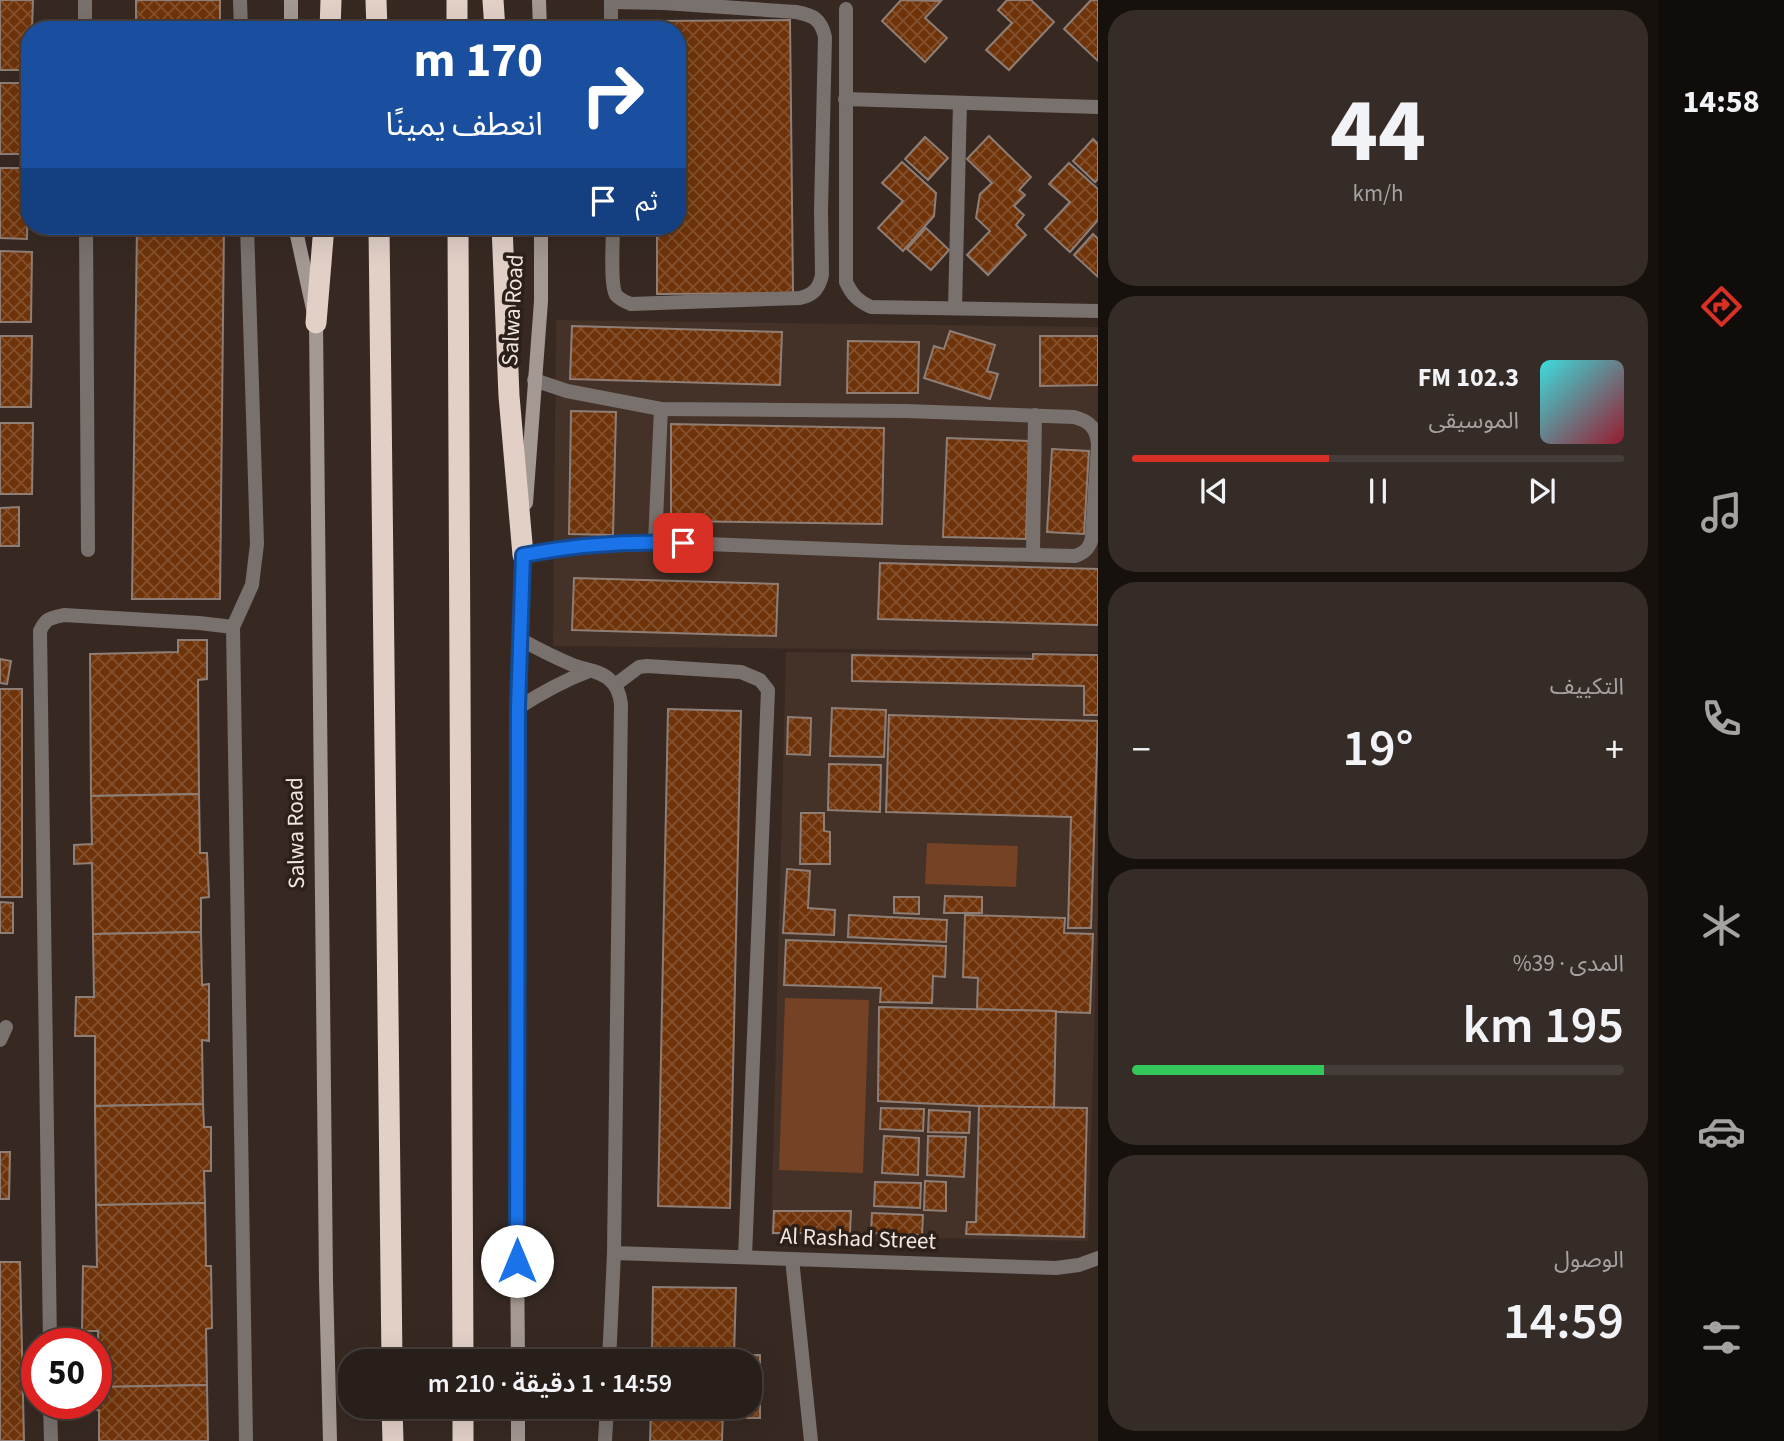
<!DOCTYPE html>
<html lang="ar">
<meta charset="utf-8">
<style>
body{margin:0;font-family:"Source Sans 3","Noto Sans Arabic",sans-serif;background:#352c27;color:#f1f3f6;direction:rtl;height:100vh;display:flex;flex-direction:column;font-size:26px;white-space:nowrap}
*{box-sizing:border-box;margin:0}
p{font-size:23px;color:#a5a2a2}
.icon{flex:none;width:38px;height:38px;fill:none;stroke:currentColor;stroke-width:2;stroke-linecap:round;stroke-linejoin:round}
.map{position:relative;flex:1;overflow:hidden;direction:ltr}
.side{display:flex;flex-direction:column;gap:10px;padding:10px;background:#17110e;width:560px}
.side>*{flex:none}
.hud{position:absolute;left:21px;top:21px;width:665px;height:214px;border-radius:28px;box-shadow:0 7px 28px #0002,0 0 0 2px #453d39;direction:rtl;background:#1a4fa0;color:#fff;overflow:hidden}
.speed{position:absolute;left:21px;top:1328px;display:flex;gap:14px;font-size:35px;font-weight:700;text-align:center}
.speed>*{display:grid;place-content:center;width:91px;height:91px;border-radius:50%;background:#291f1a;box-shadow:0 7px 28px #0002,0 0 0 2px #453d39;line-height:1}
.speed .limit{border:10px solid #d22;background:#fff;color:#111}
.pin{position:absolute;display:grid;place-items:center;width:60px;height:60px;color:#fff;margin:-30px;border-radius:14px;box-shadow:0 4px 10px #0006}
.me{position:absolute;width:77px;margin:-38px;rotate:0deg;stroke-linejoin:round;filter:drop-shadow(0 0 5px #0008)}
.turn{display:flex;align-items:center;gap:24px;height:147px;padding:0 28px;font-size:32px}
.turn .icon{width:91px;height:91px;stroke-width:2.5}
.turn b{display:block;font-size:49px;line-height:60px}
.then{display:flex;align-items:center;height:66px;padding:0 28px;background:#0003;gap:14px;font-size:26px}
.big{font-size:52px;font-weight:600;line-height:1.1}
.side .tile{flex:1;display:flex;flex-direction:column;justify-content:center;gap:10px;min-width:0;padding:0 24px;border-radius:28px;background:#352c27}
.side .dial{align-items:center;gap:0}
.dial b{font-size:91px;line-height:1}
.song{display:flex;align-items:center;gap:21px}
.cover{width:84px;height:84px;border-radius:10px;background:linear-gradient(135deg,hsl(180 70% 55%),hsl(350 70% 35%))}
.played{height:7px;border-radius:4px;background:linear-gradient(90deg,#d93025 40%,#453d39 40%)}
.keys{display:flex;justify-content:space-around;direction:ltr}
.heat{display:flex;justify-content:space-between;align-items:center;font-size:38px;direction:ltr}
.charge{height:10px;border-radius:5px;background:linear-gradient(90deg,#34c759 39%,#453d39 0)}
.trip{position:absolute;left:338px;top:1349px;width:424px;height:70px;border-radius:28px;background:#291f1a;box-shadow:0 7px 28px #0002,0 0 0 2px #453d39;font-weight:600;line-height:70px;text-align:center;direction:rtl}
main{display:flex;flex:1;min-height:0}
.menu{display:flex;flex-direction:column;width:126px;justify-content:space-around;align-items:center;background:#100c0a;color:#a5a2a2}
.menu .icon{width:49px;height:49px}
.menu .current{color:#d93025}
.menu b{font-size:32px;color:#f1f3f6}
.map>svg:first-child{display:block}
</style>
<main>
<nav class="menu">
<b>14:58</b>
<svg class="icon current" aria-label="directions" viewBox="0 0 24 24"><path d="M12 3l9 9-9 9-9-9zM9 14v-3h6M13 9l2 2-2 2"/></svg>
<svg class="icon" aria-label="music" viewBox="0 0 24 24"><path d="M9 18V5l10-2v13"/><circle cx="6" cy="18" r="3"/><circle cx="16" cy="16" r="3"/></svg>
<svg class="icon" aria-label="phone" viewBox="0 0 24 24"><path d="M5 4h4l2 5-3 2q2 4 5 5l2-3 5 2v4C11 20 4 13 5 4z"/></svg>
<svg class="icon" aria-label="climate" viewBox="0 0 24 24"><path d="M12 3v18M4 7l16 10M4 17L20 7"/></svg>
<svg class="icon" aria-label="car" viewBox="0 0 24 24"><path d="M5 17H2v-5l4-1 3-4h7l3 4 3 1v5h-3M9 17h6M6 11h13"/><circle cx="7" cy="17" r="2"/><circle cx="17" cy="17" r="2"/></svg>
<svg class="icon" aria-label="filters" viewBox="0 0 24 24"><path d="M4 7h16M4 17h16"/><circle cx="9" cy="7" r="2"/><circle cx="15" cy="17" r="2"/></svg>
</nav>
<section class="side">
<div class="tile dial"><b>44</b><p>km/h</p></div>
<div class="tile">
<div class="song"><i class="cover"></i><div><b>102.3 FM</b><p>الموسيقى</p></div></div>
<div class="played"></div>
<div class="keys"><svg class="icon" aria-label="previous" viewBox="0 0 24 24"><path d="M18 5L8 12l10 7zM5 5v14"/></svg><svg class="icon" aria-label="pause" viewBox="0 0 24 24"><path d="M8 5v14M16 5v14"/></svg><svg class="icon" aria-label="next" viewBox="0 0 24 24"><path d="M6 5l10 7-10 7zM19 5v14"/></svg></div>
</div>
<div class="tile"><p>التكييف</p>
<div class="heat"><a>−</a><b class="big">19°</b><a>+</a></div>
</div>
<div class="tile"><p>المدى · 39%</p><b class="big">195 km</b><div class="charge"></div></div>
<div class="tile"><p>الوصول</p><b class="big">14:59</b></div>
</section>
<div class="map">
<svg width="1098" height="1441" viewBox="0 0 1098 1441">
<defs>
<pattern id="building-cross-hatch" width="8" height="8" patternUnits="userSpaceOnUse" patternTransform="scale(1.75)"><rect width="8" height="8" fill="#6f330a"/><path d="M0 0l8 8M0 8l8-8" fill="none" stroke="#84512d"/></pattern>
</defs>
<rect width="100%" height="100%" fill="#372922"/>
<g fill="#443127">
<path d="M556,320L1098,327V652L553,646Z"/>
<path d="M786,652L1098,655V900L1088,1241L771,1235Z"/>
</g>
<g fill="#754225">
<path d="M927,843L1018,846L1016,887L925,884Z"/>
<path d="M785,998L869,1000L863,1173L779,1170Z"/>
</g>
<g fill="url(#building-cross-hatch)" stroke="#8e7e75" stroke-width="2">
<path d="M0,0H33L32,30H30V70H0Z"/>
<rect x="136" y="0" width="84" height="30"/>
<path d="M901,0L941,1L925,18L947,38L925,62L882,21Z"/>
<path d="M1007,0H1031L1054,22L1009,70L986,50L1012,23L998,10Z"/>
<path d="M1091,0H1098V61L1064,29Z"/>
<path d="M790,20L793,293L657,294V226H677V30H655V21Z"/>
<rect x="0" y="83" width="30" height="71"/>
<path d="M989,136L1031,177L1019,190L1025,195L1014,206L1024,215L1016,225L1026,235L988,275L967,255L990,231L976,218L980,194L992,183L967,159Z"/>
<path d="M925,137L948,158L928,180L905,159Z"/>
<path d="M1093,139L1098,144V179L1095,182L1073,161Z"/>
<path d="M902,162L936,193L934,216L903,251L878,228L903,201L882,183Z"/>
<path d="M1069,163L1098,189V220L1070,252L1045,229L1070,202L1049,184Z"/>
<path d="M0,168H28L27,239L0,238Z"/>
<path d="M137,226H224L220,599H132Z"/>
<path d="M926,228L949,250L931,270L907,249Z"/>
<path d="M1093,234L1098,239V277L1074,255Z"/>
<path d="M0,251L32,252L31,322H0Z"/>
<path d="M572,326L782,332L780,385L570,379Z"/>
<path d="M950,331L995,345L987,371L998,374L990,399L924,378L934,346L944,349Z"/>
<path d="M0,336H32L31,407H0Z"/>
<path d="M1040,336H1098V385L1040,386Z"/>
<path d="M848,341L919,342L918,393H847Z"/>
<path d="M571,411L616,412L613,535L569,534Z"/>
<path d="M0,423H33L32,494H0Z"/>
<path d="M671,424L884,428L882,524L671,521Z"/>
<path d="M947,438L1029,441L1026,539L943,537Z"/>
<path d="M1052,449L1089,451L1084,534L1047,532Z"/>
<path d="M19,507V546H0V508Z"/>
<path d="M880,563L1098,569V625L878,619Z"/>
<path d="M574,578L778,584L776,636L572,630Z"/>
<path d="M178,640H207V679L198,680L199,794L91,796L90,654L178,652Z"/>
<path d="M1033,654L1098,655V715H1084V686L852,681V655L1033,659Z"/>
<path d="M0,659L11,661L7,684L0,683Z"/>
<rect x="0" y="689" width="22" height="208"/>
<path d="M832,708L886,710L884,757L830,756Z"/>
<path d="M668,709L741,711L730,1208L658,1206Z"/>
<path d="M889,715L1098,721L1091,928H1068L1071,817L886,812Z"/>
<path d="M788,717L811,718L810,755L787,754Z"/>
<path d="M829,764L881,765L880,812L828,810Z"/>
<path d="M199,794L200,853H207L209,897L201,898V932L93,934L92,863L74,864V845L92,844L91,796Z"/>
<path d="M801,813H824V831L830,832V864H800Z"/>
<path d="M787,869L810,871L808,908L835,910L834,935L783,933Z"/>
<path d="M945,896L982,897V913H944Z"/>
<path d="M894,897H919V914L894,913Z"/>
<path d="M0,902L13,903V933H0Z"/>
<path d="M849,915L947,920L946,942L848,937Z"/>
<path d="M965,915L1065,918L1064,933L1093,934L1090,1013L977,1009L978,978L963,977Z"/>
<path d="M201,932L202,985L209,984V1041L202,1040L203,1104L95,1106V1036H75L76,997H94L93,934Z"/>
<path d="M786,940L946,946L945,977L933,976L932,1003L880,1002L881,988L784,985Z"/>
<path d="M879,1007L1056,1011L1054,1108L979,1106L878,1101Z"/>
<path d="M203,1104L204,1127H211V1171H204L205,1203L96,1205L95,1106Z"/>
<path d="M979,1106L1087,1108L1084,1237L966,1234L967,1222H976Z"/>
<path d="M881,1108L924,1109L923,1131L880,1129Z"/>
<path d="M929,1110L970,1112L969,1133L928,1132Z"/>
<path d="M884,1136L919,1138L918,1175L882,1173Z"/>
<path d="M928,1136L966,1137L964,1177L927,1175Z"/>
<path d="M0,1152H10L9,1199H0Z"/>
<path d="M925,1181L946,1182V1211L924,1210Z"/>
<path d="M875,1182L921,1183L920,1208L874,1206Z"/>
<path d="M205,1203L206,1266H211L212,1328L206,1329L207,1385L99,1387L98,1331H82L83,1266L97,1267L96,1205Z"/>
<path d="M774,1211H851L850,1233H773Z"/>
<path d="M872,1213L923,1215L922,1235L871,1233Z"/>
<path d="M0,1262H20L24,1441H0Z"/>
<path d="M653,1287L736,1288L734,1355L652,1354Z"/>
<path d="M652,1354L724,1355L723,1362H652Z"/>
<path d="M740,1355H760V1418H740V1407H749V1362H740Z"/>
<path d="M207,1385L208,1441H99V1410H80V1404H96V1396H99V1387Z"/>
<path d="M651,1407H723L722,1441H650Z"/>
</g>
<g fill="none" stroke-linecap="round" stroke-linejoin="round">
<g stroke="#78716d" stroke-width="14">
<path d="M85,0V30"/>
<path d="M240,0L241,30"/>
<path d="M611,0V30"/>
<path d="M611,2L664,3L796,12C813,15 821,19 825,37L821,210L822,275C819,288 814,295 800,298L631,304C626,302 620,300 616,295C610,285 613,240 613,226"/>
<path d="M86,226L88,550"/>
<path d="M955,308L960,103"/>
<path d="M655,542L661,409"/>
<path d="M523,555L565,547L655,542L905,552L1075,556C1085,553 1090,548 1092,537L1098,445C1097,429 1090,421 1074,417L906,411L661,409L567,391L534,380"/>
<path d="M1033,555L1035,415"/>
<path d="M520,639C538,649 556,658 575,666C587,670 601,671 610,680C618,687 620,695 621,704L614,1253L609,1362"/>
<path d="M615,685L639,667L647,666L741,672L760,680L768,690L745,1257"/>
<path d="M518,708C541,693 563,681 589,671"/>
<path d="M0,1040L6,1027"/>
<path d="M50,1344L40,631C46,618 50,618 64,615L199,623L233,627"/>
<path d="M50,1404L51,1441"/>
<path d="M246,1441L233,627L252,585L257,544L247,226"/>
<path d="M605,1441L607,1407"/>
</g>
<g stroke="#78716d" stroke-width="14">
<path d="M846,9V282C852,295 858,301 871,307L1098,311"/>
<path d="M845,99L1098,107"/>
<path d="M1095,487H1098"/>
<path d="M614,1253L1056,1268L1079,1265L1098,1258"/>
<path d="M792,1259L811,1441"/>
</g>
<g stroke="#a39892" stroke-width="14">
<path d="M291,0V30"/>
<path d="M539,0L540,30"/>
<path d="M295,226L316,323L326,1281L330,1441"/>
<path d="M526,503L541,301V226"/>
<path d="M518,1362L516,1136L518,708L523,547"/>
<path d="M518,1407V1441"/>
</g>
<g stroke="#e2d0c7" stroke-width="21">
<path d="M376,0L377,30"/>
<path d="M457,0V30"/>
<path d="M493,0L495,30"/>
<path d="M330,30L331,0"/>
<path d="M379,226L392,1362"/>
<path d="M458,226L463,1362"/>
<path d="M502,226L509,396L523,555"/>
<path d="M316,323L324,226"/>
<path d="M392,1407L393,1441"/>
<path d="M463,1407V1441"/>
</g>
</g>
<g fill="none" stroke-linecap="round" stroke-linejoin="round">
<defs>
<path id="route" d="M517,1261L518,708L523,555C575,545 629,541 683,543"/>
</defs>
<use href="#route" stroke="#114b97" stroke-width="18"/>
<use href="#route" stroke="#1a73e8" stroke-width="12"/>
</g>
<g text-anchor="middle" stroke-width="7" stroke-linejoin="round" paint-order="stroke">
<g font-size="23" fill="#f0e7e2" stroke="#2c2019">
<text transform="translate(512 310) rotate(-87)" y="8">Salwa Road</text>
<text transform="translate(295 833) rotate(-91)" y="8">Salwa Road</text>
<text transform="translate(858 1238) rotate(2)" y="8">Al Rashad Street</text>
</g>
</g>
</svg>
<div class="speed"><div class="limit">50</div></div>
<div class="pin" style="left:683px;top:543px;background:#d93025"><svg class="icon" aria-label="arrive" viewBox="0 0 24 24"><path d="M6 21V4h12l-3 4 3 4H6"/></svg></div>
<svg class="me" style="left:517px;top:1261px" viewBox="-20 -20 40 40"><circle r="19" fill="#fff"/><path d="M0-13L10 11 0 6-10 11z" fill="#1a73e8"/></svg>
<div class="trip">14:59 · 1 دقيقة · 210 m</div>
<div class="hud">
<div class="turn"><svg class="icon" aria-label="right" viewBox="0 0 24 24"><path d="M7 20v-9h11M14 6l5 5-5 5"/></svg><div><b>170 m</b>انعطف يمينًا</div></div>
<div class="then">ثم<svg class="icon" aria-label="arrive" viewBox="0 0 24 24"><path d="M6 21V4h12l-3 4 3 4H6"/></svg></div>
</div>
</div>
</main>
